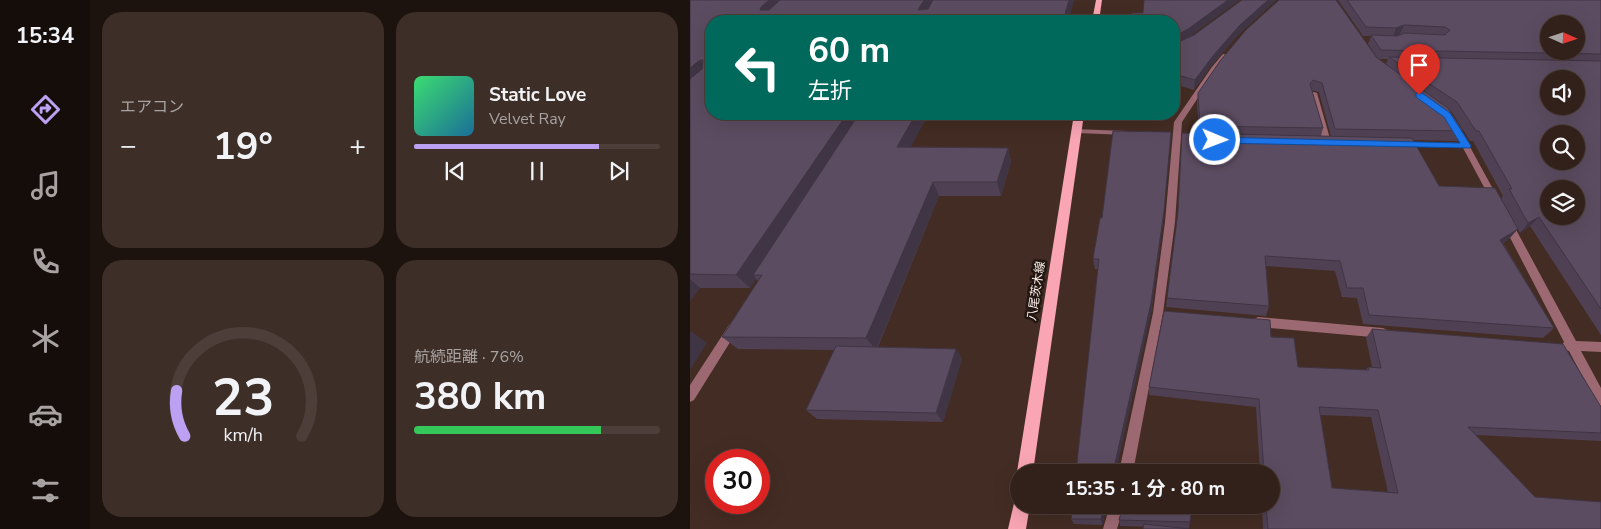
<!DOCTYPE html>
<html lang="ja">
<meta charset="utf-8">
<style>
body{margin:0;font-family:"Nunito Sans","Noto Sans JP",sans-serif;background:#3d2e27;color:#f1f3f6;height:100vh;display:flex;flex-direction:column;font-size:19px;white-space:nowrap}
*{box-sizing:border-box;margin:0}
p{font-size:16px;color:#a8a3a2}
.icon{flex:none;width:28px;height:28px;fill:none;stroke:currentColor;stroke-width:2;stroke-linecap:round;stroke-linejoin:round}
.map{position:relative;flex:1;overflow:hidden}
.details{display:flex;flex-direction:column;gap:12px;padding:12px;background:#1c120e;width:600px}
.details>*{flex:none}
.banner{position:absolute;left:15px;top:15px;width:475px;height:105px;border-radius:20px;box-shadow:0 5px 20px #0002,0 0 0 1px #4d3e39;background:#00695c;color:#fff;overflow:hidden}
.needle{width:32px;rotate:93deg}
.tools{position:absolute;left:850px;top:15px;display:grid;gap:10px}
.tools a{display:grid;place-items:center;width:45px;height:45px;border-radius:50%;background:#32211a;box-shadow:0 5px 20px #0002,0 0 0 1px #4d3e39;font-size:25px}
.speed{position:absolute;left:15px;top:449px;display:flex;gap:10px;font-size:25px;font-weight:700;text-align:center}
.speed>*{display:grid;place-content:center;width:65px;height:65px;border-radius:50%;background:#32211a;box-shadow:0 5px 20px #0002,0 0 0 1px #4d3e39;line-height:1}
.speed .limit{border:8px solid #d22;background:#fff;color:#111}
.pin{position:absolute;display:grid;place-items:center;width:42px;height:42px;color:#fff;margin:-51px -21px;border-radius:50% 50% 50% 0;rotate:-45deg;box-shadow:0 0 5px #0007}
.pin .icon{rotate:45deg}
.me{position:absolute;width:55px;margin:-28px;rotate:91deg;stroke-linejoin:round;filter:drop-shadow(0 0 4px #0008)}
.turn{display:flex;align-items:center;gap:18px;height:105px;padding:0 20px;font-size:22px}
.turn .icon{width:65px;height:65px;stroke-width:2.5}
.turn b{display:block;font-size:35px;line-height:42px}
.big{font-size:38px;font-weight:700;line-height:1.1}
.details .widget{flex:1;display:flex;flex-direction:column;justify-content:center;gap:8px;min-width:0;padding:0 18px;border-radius:20px;background:#3d2e27}
.details .dial{align-items:center;gap:0}
.dial svg{height:130px;overflow:visible;fill:none;stroke:#4d3e39;stroke-width:7;stroke-linecap:round;text-anchor:middle}
.dial text{fill:#f1f3f6;stroke:none}
.song{display:flex;align-items:center;gap:15px}
.cover{width:60px;height:60px;border-radius:8px;background:linear-gradient(135deg,hsl(140 70% 55%),hsl(200 70% 35%))}
.played{height:5px;border-radius:2px;background:linear-gradient(90deg,#bca0f2 75%,#4d3e39 75%)}
.keys{display:flex;justify-content:space-around;direction:ltr}
.heat{display:flex;justify-content:space-between;align-items:center;font-size:28px;direction:ltr}
.charge{height:8px;border-radius:4px;background:linear-gradient(90deg,#34c759 76%,#4d3e39 0)}
.details .tiles{flex:1;display:grid;gap:12px;grid-template-columns:repeat(2,1fr)}
.trip{position:absolute;left:320px;top:464px;width:270px;height:50px;border-radius:25px;background:#32211a;box-shadow:0 5px 20px #0002,0 0 0 1px #4d3e39;font-weight:700;line-height:50px;text-align:center}
main{display:flex;flex:1;min-height:0}
.dock{display:flex;flex-direction:column;width:90px;justify-content:space-around;align-items:center;background:#140d0a;color:#a8a3a2}
.dock .icon{width:35px;height:35px}
.dock .selected{color:#bca0f2}
.dock b{font-size:22px;color:#f1f3f6}
.map>svg:first-child{display:block}
</style>
<main>
<nav class="dock">
<b>15:34</b>
<svg class="icon selected" aria-label="directions" viewBox="0 0 24 24"><path d="M12 3l9 9-9 9-9-9zM9 14v-3h6M13 9l2 2-2 2"/></svg>
<svg class="icon" aria-label="music" viewBox="0 0 24 24"><path d="M9 18V5l10-2v13"/><circle cx="6" cy="18" r="3"/><circle cx="16" cy="16" r="3"/></svg>
<svg class="icon" aria-label="phone" viewBox="0 0 24 24"><path d="M5 4h4l2 5-3 2q2 4 5 5l2-3 5 2v4C11 20 4 13 5 4z"/></svg>
<svg class="icon" aria-label="climate" viewBox="0 0 24 24"><path d="M12 3v18M4 7l16 10M4 17L20 7"/></svg>
<svg class="icon" aria-label="car" viewBox="0 0 24 24"><path d="M5 17H2v-5l4-1 3-4h7l3 4 3 1v5h-3M9 17h6M6 11h13"/><circle cx="7" cy="17" r="2"/><circle cx="17" cy="17" r="2"/></svg>
<svg class="icon" aria-label="filters" viewBox="0 0 24 24"><path d="M4 7h16M4 17h16"/><circle cx="9" cy="7" r="2"/><circle cx="15" cy="17" r="2"/></svg>
</nav>
<section class="details">
<div class="tiles">
<div class="widget"><p>エアコン</p>
<div class="heat"><a>−</a><b class="big">19°</b><a>+</a></div>
</div>
<div class="widget">
<div class="song"><i class="cover"></i><div><b>Static Love</b><p>Velvet Ray</p></div></div>
<div class="played"></div>
<div class="keys"><svg class="icon" aria-label="previous" viewBox="0 0 24 24"><path d="M18 5L8 12l10 7zM5 5v14"/></svg><svg class="icon" aria-label="pause" viewBox="0 0 24 24"><path d="M8 5v14M16 5v14"/></svg><svg class="icon" aria-label="next" viewBox="0 0 24 24"><path d="M6 5l10 7-10 7zM19 5v14"/></svg></div>
</div>
<div class="widget dial"><svg viewBox="0 0 100 80">
<path d="M14 69A42 42 0 1 1 86 69"/>
<path d="M14 69A42 42 0 0 1 9 41" stroke="#bca0f2"/>
<text x="50" y="56" font-size="32" font-weight="700">23</text>
<text x="50" y="72" font-size="11">km/h</text>
</svg></div>
<div class="widget"><p>航続距離 · 76%</p><b class="big">380 km</b><div class="charge"></div></div>
</div>
</section>
<div class="map">
<svg width="911" height="529" viewBox="0 0 911 529">
<rect width="100%" height="100%" fill="#432c23"/>
<g fill="none" stroke-linecap="round" stroke-linejoin="round">
<g fill="#9c6972" fill-rule="evenodd">
<path d="M620,91L627,93L641,142L640,144H637L633,142L619,93Z"/>
<path d="M384,129L436,131L440,133L436,135L387,133L383,131Z"/>
</g>
<g fill="#9c6972" fill-rule="evenodd">
<path d="M533,54L538,55L527,69L492,122L485,222L473,313L443,472H429L463,313L475,222L484,122L522,67Z"/>
<path d="M761,123H767L781,146L780,147L809,200L808,202H802L773,148L713,146L709,144L713,142L770,143L760,125Z"/>
<path d="M818,221L823,224L886,341L911,342V352L891,351L911,388V406L907,404L879,351L873,350L871,346L874,342L813,224Z"/>
<path d="M568,317L693,328L697,330L699,333L697,336L693,338L568,327L564,325L563,322L564,319Z"/>
<path d="M43,323L47,325L49,328L47,331L4,400L0,402V385L39,325Z"/>
<path d="M420,505H434L427,529H413Z"/>
</g>
<g fill="#f9a5b4" fill-rule="evenodd">
<path d="M406,0H412L409,21H402Z"/>
<path d="M384,114H394L343,472H329V477L327,472Z"/>
<path d="M329,497V505H340L336,529H318L325,499Z"/>
</g>
</g>
<g fill="#4f4153" fill-rule="evenodd">
<path d="M0,0H384L378,21H21L221,147L318,148L321,162L311,196H249L188,347L266,349L272,359L253,422L127,419L116,410L145,350L48,349L32,337L68,281L66,279L60,288H10L0,301Z"/>
<path d="M454,0H549L500,36L504,35L552,0H586L548,35L521,66L504,90L484,84V21L453,13Z"/>
<path d="M648,0H911V335L840,226L830,233L811,199L813,196L783,141H780L762,112L760,111L773,131L768,141L723,140L749,186L819,239L813,243L864,328L853,338L673,324L667,298L652,297L645,271L576,266L579,306L576,316L476,307L477,298L509,133L507,103L508,93L687,58L678,44L681,36H673ZM689,59H698L696,64ZM621,90L629,92L641,136H631L633,128Z"/>
<path d="M481,132L473,222L461,313L408,269H405L403,259L412,218Z"/>
<path d="M682,329L911,407V441L786,435L845,497L911,529H573L572,505H581V472H570L566,407L459,395V387L581,337L608,367L676,370L678,367H682L676,338ZM630,415L681,417L698,492L642,488Z"/>
<path d="M383,505H418L412,525L384,524L381,519Z"/>
<path d="M429,520L500,522L499,528L430,526Z"/>
</g>
<g fill="#403544">
<path d="M79,0H100L78,20L70,10L71,7Z"/>
<path d="M234,0H245L233,21L228,10Z"/>
<path d="M379,0H384L378,21H373Z"/>
<path d="M538,0H549L497,38L484,46V37Z"/>
<path d="M578,0H586L548,35L521,66L504,90L505,80L522,57L549,26Z"/>
<path d="M714,25L710,34L703,37L706,28Z"/>
<path d="M10,60L20,74L0,91V68Z"/>
<path d="M157,114H173L63,275L66,279L60,288L46,275Z"/>
<path d="M226,114H239L213,161L207,147Z"/>
<path d="M481,132L473,222L461,313L426,472H423Z"/>
<path d="M318,148L321,162L311,196L307,182Z"/>
<path d="M243,182L249,196L186,350L176,338Z"/>
<path d="M849,217L840,226L830,233L838,223Z"/>
<path d="M828,229L819,239L802,250L810,240Z"/>
<path d="M0,279L10,288L0,301Z"/>
<path d="M1,331L17,343L0,370V332Z"/>
<path d="M266,349L272,359L253,422L246,413Z"/>
<path d="M415,505H418L412,525L411,519Z"/>
</g>
<g fill="#5c4c61" stroke="#403544" fill-rule="evenodd">
<path d="M0,0H79L71,7L70,10H79L90,0H234L228,10L238,9L243,0H379L373,21H21V114H157L46,275L0,274V79L12,69L13,60H10L0,68Z"/>
<path d="M454,0H538L498,29L484,37V21H442V13H453Z"/>
<path d="M552,0H578L549,26L522,57L505,80L484,74V44L504,35Z"/>
<path d="M589,0H646L687,58L758,108L773,131L645,129L632,83L623,80L620,84L633,128L510,126L508,93L530,61L556,30Z"/>
<path d="M657,0H911V54L691,50L681,35L707,36L715,33L755,35L760,30L755,27L714,25L706,28L676,27ZM859,24H886V51H859Z"/>
<path d="M699,57L911,61V309L849,217L838,223L819,189H822L789,131H786L767,102ZM859,79H886V106H859ZM859,134H886V161H859ZM859,189H886V216H859Z"/>
<path d="M169,114H226L207,147L318,148L307,182H243L176,338L32,337L72,275H63Z"/>
<path d="M423,131L481,132L474,211L461,303L423,472H386L409,259H403L410,218H412Z"/>
<path d="M492,133L722,138L749,186L805,188L828,229L810,240L864,328L679,315L673,288H657L650,261L575,256L579,306L477,298L488,212Z"/>
<path d="M474,311L580,320L581,337L604,338L608,367L679,370L678,367L691,368L682,329L873,344L911,407V433L778,427L845,497L911,502V529H578L576,505H581V472H574L569,399L459,387ZM629,407L688,410L708,493L642,488Z"/>
<path d="M146,346L266,349L246,413L116,410Z"/>
<path d="M383,505H415L411,519H381Z"/>
<path d="M433,505H494L502,507L500,522L429,520Z"/>
<path d="M454,524L499,529H453Z"/>
</g>
<path fill="#1a73e8" stroke="#114b97" d="M726,93H732L760,113L781,146L780,148L525,143L520,140L525,137L770,143L754,117L726,97Z"/>
<g text-anchor="middle" stroke-width="5" stroke-linejoin="round" paint-order="stroke">
<g font-size="12" fill="#fdeee8" stroke="#221713">
<text transform="translate(346 291) rotate(-81)" y="4">八尾茨木線</text>
</g>
</g>
</svg>
<div class="tools">
<a><svg class="needle" viewBox="-14 -14 28 28"><path d="M0-13l5 13h-10z" fill="#e53935"/><path d="M0 13l5-13h-10z" fill="#a8a3a2"/></svg></a>
<a><svg class="icon" aria-label="sound" viewBox="0 0 24 24"><path d="M4 9h4l5-4v14l-5-4H4zM17 9q2 3 0 6"/></svg></a>
<a><svg class="icon" aria-label="search" viewBox="0 0 24 24"><circle cx="10" cy="10" r="6"/><path d="M15 15l6 6"/></svg></a>
<a><svg class="icon" aria-label="layers" viewBox="0 0 24 24"><path d="M12 4l9 5-9 5-9-5zM3 14l9 5 9-5"/></svg></a>
</div>
<div class="speed"><div class="limit">30</div></div>
<div class="pin" style="left:729px;top:95px;background:#d93025"><svg class="icon" aria-label="arrive" viewBox="0 0 24 24"><path d="M6 21V4h12l-3 4 3 4H6"/></svg></div>
<svg class="me" style="left:525px;top:140px" viewBox="-20 -20 40 40"><circle r="17" fill="#1a73e8" stroke="#fff" stroke-width="3"/><path d="M0-11L8 9 0 5-8 9z" fill="#fff"/></svg>
<div class="trip">15:35 · 1 分 · 80 m</div>
<div class="banner">
<div class="turn"><svg class="icon" aria-label="left" viewBox="0 0 24 24"><path d="M17 20v-9H6M10 6l-5 5 5 5"/></svg><div><b>60 m</b>左折</div></div>
</div>
</div>
</main>
